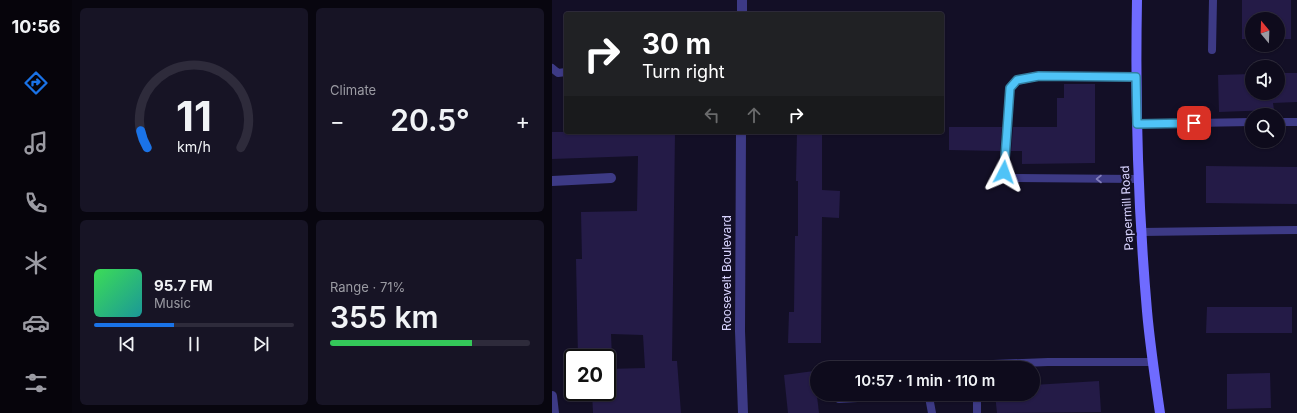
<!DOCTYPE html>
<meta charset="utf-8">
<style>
body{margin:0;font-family:Inter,sans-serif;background:#171425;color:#f1f3f6;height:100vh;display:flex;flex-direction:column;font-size:15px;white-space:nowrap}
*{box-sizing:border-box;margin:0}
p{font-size:13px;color:#9b9ba3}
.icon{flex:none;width:22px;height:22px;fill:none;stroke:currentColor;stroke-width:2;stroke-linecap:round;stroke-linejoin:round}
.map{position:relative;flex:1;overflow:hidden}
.panel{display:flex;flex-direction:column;gap:8px;padding:8px;background:#08060f;width:480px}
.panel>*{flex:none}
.guide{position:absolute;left:12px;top:12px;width:380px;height:122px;border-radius:4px;box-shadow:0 1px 3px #0004,0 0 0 1px #2e2b3b;background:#202124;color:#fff;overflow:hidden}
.needle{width:26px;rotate:341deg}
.buttons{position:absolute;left:693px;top:12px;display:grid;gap:8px}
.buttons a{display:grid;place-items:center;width:40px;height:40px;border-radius:50%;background:#0e0b1c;box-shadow:0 1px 3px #0004,0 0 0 1px #2e2b3b;font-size:20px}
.speed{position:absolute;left:12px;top:349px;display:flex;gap:8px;font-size:20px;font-weight:700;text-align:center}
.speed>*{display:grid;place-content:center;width:52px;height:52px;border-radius:50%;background:#0e0b1c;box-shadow:0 1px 3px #0004,0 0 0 1px #2e2b3b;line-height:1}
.speed .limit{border:2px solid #111;border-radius:6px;background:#fff;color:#111}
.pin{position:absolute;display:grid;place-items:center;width:34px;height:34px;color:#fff;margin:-17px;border-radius:8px;box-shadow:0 2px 6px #0006}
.me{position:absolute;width:44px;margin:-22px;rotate:4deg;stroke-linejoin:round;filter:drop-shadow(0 0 3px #0008)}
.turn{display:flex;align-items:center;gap:14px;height:84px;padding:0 12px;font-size:18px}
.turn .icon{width:52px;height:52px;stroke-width:2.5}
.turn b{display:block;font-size:28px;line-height:34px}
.lanes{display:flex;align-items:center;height:38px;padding:0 12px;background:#0003;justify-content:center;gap:20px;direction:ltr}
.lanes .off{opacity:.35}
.big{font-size:30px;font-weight:600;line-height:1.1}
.panel .tile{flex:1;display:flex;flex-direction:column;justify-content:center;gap:6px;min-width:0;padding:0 14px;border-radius:6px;background:#171425}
.panel .dial{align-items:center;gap:0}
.dial svg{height:104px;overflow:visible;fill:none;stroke:#2e2b3b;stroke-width:7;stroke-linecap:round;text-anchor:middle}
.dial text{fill:#f1f3f6;stroke:none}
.song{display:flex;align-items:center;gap:12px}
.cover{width:48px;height:48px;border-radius:6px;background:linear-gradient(135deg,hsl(130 70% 55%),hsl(180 70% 35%))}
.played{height:4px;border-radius:2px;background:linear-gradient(90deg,#1a73e8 40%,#2e2b3b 40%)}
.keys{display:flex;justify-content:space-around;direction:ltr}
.heat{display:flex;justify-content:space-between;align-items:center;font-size:22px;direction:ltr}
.charge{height:6px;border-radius:3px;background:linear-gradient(90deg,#34c759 71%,#2e2b3b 0)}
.panel .tiles{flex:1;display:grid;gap:8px;grid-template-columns:repeat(2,1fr)}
.trip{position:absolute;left:258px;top:361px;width:230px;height:40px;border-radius:20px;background:#0e0b1c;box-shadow:0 1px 3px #0004,0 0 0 1px #2e2b3b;font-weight:600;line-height:40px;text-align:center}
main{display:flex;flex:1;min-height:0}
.tabs{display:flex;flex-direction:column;width:72px;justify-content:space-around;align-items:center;background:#06040b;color:#9b9ba3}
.tabs .icon{width:28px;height:28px}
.tabs .active{color:#1a73e8}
.tabs b{font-size:18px;color:#f1f3f6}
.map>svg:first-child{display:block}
</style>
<main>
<nav class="tabs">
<b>10:56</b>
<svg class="icon active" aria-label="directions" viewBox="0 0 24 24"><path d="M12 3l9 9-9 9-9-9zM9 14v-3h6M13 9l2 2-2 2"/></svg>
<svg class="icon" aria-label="music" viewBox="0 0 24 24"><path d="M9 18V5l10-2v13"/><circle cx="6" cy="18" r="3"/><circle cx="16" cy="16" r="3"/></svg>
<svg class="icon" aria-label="phone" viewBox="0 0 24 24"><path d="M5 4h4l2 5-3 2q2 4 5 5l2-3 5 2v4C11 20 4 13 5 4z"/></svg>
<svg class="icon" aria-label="climate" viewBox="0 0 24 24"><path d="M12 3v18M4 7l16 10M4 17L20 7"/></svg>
<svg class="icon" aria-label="car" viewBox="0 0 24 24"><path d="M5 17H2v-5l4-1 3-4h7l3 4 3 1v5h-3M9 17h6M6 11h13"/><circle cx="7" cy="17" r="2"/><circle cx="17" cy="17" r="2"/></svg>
<svg class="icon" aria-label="filters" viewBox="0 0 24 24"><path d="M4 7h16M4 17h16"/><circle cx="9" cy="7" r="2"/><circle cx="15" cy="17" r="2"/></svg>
</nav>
<section class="panel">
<div class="tiles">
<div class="tile dial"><svg viewBox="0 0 100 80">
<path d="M14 69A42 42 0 1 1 86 69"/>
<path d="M14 69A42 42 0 0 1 9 56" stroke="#1a73e8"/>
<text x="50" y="56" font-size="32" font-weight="700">11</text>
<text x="50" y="72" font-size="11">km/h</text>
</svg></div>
<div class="tile"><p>Climate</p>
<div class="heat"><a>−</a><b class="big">20.5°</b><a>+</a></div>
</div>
<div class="tile">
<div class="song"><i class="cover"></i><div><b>95.7 FM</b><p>Music</p></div></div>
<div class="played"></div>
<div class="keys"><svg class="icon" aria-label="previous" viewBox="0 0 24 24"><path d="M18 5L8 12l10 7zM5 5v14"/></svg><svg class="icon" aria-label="pause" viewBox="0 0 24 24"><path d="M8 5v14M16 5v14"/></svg><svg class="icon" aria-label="next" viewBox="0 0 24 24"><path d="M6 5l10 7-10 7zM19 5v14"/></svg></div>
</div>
<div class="tile"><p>Range · 71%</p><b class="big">355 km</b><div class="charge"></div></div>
</div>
</section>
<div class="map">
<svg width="745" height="413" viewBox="0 0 745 413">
<rect width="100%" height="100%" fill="#130f26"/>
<g fill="#241b47">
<path d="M690,0H739V39H726V19H700V39H690Z"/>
<path d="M726,73H745V102L721,103L722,110L667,112L666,75L700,74V93H726Z"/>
<path d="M512,84H543V163L470,164V151H459L461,127H505V98H512Z"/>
<path d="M397,127H450L448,151L397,150Z"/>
<path d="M0,132H123L120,361H125L129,413H41L40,392H55V369L93,368L91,335L59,334L60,358H26L24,259H30L29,212L85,211L86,156L0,159Z"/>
<path d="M245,132H270V190L288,191L287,218L270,217L269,343H236L237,312H242L243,236H246V181H244Z"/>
<path d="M654,166L745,167V204L654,203Z"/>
<path d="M655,307H740V333H654Z"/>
<path d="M262,371L267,413H236L232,375Z"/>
<path d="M718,373L719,408L675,409V374Z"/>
<path d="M547,381L549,412L445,413L443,394H481V385Z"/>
</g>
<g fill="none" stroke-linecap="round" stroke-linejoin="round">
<g stroke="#3d3a85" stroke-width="8">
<path d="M660,50L661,0"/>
<path d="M0,68L6,73L14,72"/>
<path d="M584,77L487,76L465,81L458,88L452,172L458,178L586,179"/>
<path d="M726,122H745"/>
<path d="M585,124L700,122"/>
<path d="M589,232L745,230"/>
<path d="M432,368L441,364L496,362H601"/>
<path d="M425,394V412"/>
<path d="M287,399L343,396L377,397L380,413"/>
</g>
<g stroke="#3d3a85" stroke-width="10">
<path d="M190,0V14"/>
<path d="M189,132L188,331L191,413"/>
<path d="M0,181L59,178"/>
<path d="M0,396L2,413"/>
</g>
<path stroke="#6f6bff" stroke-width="10" d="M585,0C583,104 586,207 595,311C598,345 603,379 608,413"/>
</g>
<defs><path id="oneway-chevron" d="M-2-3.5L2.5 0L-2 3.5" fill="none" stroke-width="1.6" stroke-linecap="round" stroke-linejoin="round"/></defs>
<use stroke="#837fbc" href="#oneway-chevron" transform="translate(547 179) rotate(-180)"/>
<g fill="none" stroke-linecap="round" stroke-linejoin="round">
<defs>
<path id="route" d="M452,172L458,88L465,80L487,76L584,77L585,124L642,123"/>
</defs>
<use href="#route" stroke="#337fa1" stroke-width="10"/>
<use href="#route" stroke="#4fc3f7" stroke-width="7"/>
</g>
<g text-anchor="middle" stroke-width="4" stroke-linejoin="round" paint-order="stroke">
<g font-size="12" fill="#d9d4ff" stroke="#130f26">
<text transform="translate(575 208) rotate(-93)" y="4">Papermill Road</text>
<text transform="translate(175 273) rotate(-90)" y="4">Roosevelt Boulevard</text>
</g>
</g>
</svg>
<div class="buttons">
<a><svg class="needle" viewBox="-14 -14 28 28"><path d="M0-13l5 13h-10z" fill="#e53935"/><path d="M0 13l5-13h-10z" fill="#9b9ba3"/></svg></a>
<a><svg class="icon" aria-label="sound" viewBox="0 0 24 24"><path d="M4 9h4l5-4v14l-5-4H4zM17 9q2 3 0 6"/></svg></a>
<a><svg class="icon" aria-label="search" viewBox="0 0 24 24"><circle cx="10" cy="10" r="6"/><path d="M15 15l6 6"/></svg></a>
</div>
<div class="speed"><div class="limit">20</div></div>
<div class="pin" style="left:642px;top:123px;background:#d93025"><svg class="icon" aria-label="arrive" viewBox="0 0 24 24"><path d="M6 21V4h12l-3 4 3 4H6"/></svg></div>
<svg class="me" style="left:452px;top:172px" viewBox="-20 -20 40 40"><path d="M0-17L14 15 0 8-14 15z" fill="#4fc3f7" stroke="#fff" stroke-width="4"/></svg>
<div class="trip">10:57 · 1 min · 110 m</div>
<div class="guide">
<div class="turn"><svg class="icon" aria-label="right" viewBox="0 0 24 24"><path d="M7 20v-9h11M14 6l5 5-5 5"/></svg><div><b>30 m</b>Turn right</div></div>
<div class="lanes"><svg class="icon off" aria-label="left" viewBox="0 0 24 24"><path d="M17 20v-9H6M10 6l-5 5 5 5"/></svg><svg class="icon off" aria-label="ahead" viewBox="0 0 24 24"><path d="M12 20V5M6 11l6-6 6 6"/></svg><svg class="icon" aria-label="right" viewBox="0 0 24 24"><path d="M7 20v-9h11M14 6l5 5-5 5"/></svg></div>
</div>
</div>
</main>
